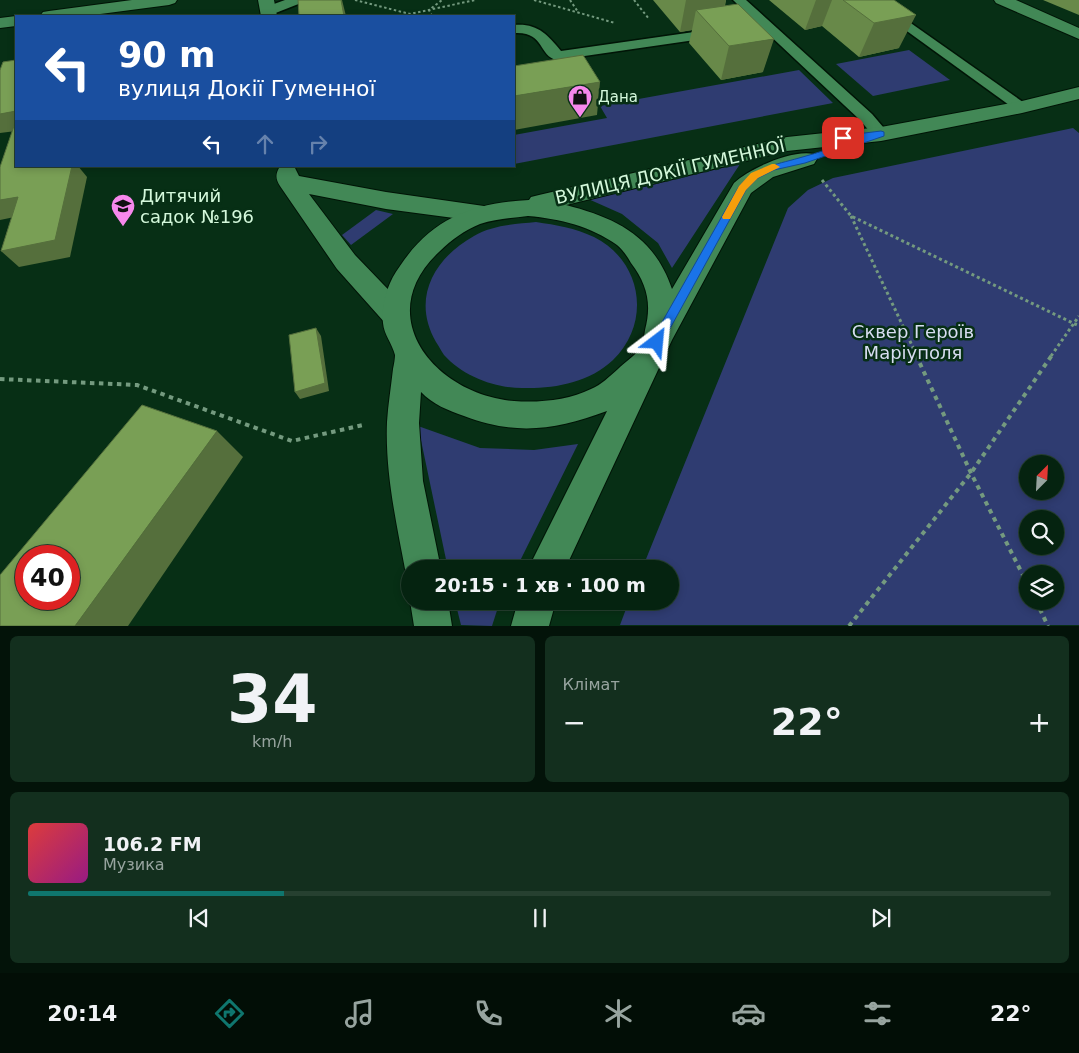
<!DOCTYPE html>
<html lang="uk">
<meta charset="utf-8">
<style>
body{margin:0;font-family:"DejaVu Sans",sans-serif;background:#132f1e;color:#f1f3f6;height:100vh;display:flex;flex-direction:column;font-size:19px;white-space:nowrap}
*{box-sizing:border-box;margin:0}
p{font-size:16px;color:#97a49f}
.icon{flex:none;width:28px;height:28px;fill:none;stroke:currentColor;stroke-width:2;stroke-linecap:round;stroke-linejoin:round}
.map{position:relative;height:626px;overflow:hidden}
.sheet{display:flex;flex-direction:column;gap:10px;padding:10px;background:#031309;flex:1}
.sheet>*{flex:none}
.top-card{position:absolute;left:15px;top:15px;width:500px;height:152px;border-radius:0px;box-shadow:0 2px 8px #0003,0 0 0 1px #264030;background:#1a4fa0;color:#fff;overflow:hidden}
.needle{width:32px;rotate:24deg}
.buttons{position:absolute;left:1019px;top:455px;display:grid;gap:10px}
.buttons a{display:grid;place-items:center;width:45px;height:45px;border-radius:50%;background:#052310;box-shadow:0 2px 8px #0003,0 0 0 1px #264030;font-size:25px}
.speed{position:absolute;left:15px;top:545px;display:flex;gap:10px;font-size:25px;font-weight:700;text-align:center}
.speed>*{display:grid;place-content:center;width:65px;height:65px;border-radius:50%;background:#052310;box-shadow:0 2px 8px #0003,0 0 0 1px #264030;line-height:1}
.speed .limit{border:8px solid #d22;background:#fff;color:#111}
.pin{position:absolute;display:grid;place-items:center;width:42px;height:42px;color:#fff;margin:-21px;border-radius:10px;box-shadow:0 2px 8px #0006}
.me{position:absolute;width:55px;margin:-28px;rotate:29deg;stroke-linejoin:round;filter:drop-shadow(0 0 4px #0008)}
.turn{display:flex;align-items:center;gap:18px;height:105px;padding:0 20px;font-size:22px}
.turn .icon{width:65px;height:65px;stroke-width:2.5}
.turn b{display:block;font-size:35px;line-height:42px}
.lanes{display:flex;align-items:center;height:48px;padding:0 20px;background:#0003;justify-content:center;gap:25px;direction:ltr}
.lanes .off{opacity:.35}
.big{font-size:38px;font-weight:700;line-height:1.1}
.sheet .card{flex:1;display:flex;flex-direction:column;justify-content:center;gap:8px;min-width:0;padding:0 18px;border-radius:8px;background:#132f1e}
.sheet .dial{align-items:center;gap:0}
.dial b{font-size:65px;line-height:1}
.song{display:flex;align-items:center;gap:15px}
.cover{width:60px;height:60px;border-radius:8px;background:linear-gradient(135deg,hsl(0 70% 55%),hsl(310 70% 35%))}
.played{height:5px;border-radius:2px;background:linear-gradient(90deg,#0f766e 25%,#264030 25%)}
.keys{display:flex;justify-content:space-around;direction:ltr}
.heat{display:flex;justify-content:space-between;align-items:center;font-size:28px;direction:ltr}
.sheet .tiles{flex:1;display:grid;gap:10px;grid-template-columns:1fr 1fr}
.card:last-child{grid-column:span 2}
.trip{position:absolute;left:401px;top:560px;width:278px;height:50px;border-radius:25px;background:#052310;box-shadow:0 2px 8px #0003,0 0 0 1px #264030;font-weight:700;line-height:50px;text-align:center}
.tabs{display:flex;height:80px;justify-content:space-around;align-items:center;background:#020e06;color:#97a49f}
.tabs .icon{width:35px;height:35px}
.tabs .current{color:#0f766e}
.tabs b{font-size:22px;color:#f1f3f6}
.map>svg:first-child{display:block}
</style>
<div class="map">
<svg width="1079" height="626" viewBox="0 0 1079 626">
<rect width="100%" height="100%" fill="#072f15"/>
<g fill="#2f3c71" fill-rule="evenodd">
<path d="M909,50L950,80L873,96L836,64Z"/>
<path d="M799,70L833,103L514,164V135L607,118L600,106Z"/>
<path d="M1073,128L1079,133V625H620L629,601H670V569H642L788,208L808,190L833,178ZM1028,464H1055V491H1028ZM1028,519H1055V546H1028ZM1028,574H1055V601H1028Z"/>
<path d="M740,164L672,268L658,243L622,214L586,198Z"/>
<path d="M376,210L393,214L351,245L342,235Z"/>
<path d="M536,222C556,225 575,228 594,237C642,261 652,322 613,360C589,383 553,389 522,388C494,388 463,376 444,355C441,351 439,346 436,342C411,299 434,258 474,236C492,225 515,224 536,222Z"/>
<path d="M418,426L480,448L534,450L578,444L516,569H448Z"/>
<path d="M455,601H500L492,626L461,625Z"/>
</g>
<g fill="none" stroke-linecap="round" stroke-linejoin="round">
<defs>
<g id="service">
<path d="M285,0H303L301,3L273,14H263L261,11L263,8Z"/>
<path d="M733,0H746L872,114L889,134L887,138H875L860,120L764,30L557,60C538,56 545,31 514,33V25C537,23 547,34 561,51L757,23Z"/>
<path d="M864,0H878L1030,107L1028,110H1016Z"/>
</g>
<g id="minor">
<path d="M132,0H177L175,3L169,5L85,16H40L43,12L49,11Z"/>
<path d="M258,0H274L277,16H261Z"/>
<path d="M16,16H18L16,26L0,28V18Z"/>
<path d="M289,166L295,168L299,176L386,192L484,206L492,208L496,214L492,220L484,222L386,209L309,194L355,255L406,308L410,316L406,324L396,327L386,324L337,269L280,186C276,180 275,175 279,168Z"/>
</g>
<g id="tertiary">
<path d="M1079,87V99L1022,113L881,141L787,151L566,205C616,218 654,236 672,289L734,183C750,168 793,149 814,154L817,159L814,164L773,177L751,193L672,340L565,569H528L607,411C556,430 516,436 464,416C449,411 432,404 421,392L419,423L423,481L441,569H410V582L405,569C396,521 385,472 387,422C388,405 391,387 393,369C394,365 395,358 395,355C392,343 384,335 383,323C381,303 388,282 400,266C432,218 473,203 529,200L531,197L539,195L787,137L881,127L1022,101ZM528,216C561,219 590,226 617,245C623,250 627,256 631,263C647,284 652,304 645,330C644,337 643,345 638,351C633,357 624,363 618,369C610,376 601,385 591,389C569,400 539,403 514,401C436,395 369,316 440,251C451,240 465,230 480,224C496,219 512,218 528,216Z"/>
<path d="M410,601H448L452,626H414Z"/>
<path d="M518,601H556L549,626H511Z"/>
</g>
<path id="secondary" d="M994,0H1016L1079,28V39L996,3Z"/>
</defs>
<use href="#service" stroke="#011406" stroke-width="3"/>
<use href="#minor" stroke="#011406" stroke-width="2"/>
<use href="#tertiary" stroke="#011406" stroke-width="2"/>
<use href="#secondary" stroke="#011406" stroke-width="2"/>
<g stroke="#749a7f" stroke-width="2" stroke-dasharray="2.5 2.5" stroke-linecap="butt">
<path d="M355,0L410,14L475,0"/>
<path d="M534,0L615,23"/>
<path d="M570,0L578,12"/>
<path d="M634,0L649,19"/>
<path d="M432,16L429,10L442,0"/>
</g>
<g stroke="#749a7f" stroke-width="3" stroke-dasharray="3 3" stroke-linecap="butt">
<path d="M822,180L851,216L1079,326"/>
<path d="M851,216L917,356"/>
<path d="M1051,356L1079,316"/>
</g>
<g stroke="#749a7f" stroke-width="4" stroke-dasharray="4.5 4.5" stroke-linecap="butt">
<path d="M916,355L971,473L1028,585"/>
<path d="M0,379L137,385L292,441L363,425"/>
<path d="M1036,601L1048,626"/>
<path d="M849,626L971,473L1052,355"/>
</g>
<use href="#service" fill="#428856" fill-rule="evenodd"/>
<use href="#minor" fill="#428856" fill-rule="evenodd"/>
<use href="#tertiary" fill="#428856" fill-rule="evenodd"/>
<use href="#secondary" fill="#428856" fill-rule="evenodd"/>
</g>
<g fill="#688949">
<path d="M653,0H726L725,6L763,72L721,80L689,43L692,30L680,32Z"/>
<path d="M769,0H894L899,48L859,57L822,26L805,30Z"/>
<path d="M1043,0H1079V15Z"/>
</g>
<g fill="#556f3c">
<path d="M341,0H342L346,16H344Z"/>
<path d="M686,0H726L719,26L696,10L692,30L680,32Z"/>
<path d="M816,0H832L822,26L805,30Z"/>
<path d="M916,15L899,48L859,57L874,23Z"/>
<path d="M774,39L763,72L721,80L729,46Z"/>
<path d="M600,82L597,115L514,130V96Z"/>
<path d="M16,111V131L0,133V114Z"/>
<path d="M72,166H78L87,177L70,257L19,267L1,251Z"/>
<path d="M18,197L34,213L0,220V200Z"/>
<path d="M316,328L321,336L329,391L300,399L295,392Z"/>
<path d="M217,431L243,457L128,626H75Z"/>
</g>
<g fill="#799f55" stroke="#556f3c" fill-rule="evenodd">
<path d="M298,0H341L344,16H299Z"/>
<path d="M843,0H894L916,15L874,23Z"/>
<path d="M738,4L774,39L729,46L696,10Z"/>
<path d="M583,55L600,82L514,96V66Z"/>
<path d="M16,60V111L0,114V70L3,62Z"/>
<path d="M16,120V166H72L55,240L1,251L18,197L0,200V167Z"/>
<path d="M316,328L325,383L295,392L289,335Z"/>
<path d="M142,405L217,431L75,626H0V575ZM26,556H69V599H26Z"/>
</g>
<path fill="#1a73e8" stroke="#114b97" d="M881,131L884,132V136L805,163L774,170L758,178L746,190L661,345H653L651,342L653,338L738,188C753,167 775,165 799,158C818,153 837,146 855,140H840V136Z"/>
<path fill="#f59e0b" d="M772,164H775L780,167L758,178L746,190L730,219H723L722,217L739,186L751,173Z"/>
<defs>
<symbol id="shop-pin" viewBox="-11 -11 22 30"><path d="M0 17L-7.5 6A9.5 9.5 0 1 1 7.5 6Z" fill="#f788ec" stroke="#072f15"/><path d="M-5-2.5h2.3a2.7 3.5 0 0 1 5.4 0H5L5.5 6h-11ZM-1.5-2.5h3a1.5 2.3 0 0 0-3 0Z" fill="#111"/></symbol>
<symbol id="school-pin" viewBox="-11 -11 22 30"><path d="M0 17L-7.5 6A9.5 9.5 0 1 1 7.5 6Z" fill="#f788ec" stroke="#072f15"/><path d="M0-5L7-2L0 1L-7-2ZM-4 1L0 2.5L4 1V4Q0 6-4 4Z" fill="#111"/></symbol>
</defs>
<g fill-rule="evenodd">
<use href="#shop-pin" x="566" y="83" width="28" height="38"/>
<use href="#school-pin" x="109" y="192" width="28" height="38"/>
</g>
<g text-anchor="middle" stroke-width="5" stroke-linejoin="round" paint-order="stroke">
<g font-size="15" fill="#d4f8db" stroke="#072f15" text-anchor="start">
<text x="598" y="102">Дана</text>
</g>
<g font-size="18" fill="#d4f8db" stroke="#072f15">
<text transform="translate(670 172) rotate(-13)" y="6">ВУЛИЦЯ ДОКІЇ ГУМЕННОЇ</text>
</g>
<g font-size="18" fill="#d4f8db" stroke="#072f15" text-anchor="start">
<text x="140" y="202">Дитячий<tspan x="140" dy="21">садок №196</tspan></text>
</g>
<g font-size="18" fill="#d7ddf1" stroke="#072f15">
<text x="913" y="338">Сквер Героїв<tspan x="913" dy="21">Маріуполя</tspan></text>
</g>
</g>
</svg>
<div class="buttons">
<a><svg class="needle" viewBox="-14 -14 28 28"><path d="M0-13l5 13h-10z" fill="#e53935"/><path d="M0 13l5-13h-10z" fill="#97a49f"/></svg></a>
<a><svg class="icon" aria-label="search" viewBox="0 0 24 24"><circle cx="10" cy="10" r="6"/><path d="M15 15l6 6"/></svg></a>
<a><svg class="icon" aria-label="layers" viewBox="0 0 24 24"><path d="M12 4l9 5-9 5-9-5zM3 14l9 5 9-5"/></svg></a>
</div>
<div class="speed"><div class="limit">40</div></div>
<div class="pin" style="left:843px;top:138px;background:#d93025"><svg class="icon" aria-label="arrive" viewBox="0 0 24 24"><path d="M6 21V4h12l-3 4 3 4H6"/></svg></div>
<svg class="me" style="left:657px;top:342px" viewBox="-20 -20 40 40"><path d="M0-17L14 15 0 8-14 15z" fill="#1a73e8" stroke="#fff" stroke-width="4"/></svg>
<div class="trip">20:15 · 1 хв · 100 m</div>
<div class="top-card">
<div class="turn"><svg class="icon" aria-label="left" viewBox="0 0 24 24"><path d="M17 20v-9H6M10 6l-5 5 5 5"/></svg><div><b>90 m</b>вулиця Докії Гуменної</div></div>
<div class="lanes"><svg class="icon" aria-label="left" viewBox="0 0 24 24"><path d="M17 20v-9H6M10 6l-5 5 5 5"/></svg><svg class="icon off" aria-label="ahead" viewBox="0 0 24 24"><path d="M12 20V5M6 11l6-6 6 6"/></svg><svg class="icon off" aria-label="right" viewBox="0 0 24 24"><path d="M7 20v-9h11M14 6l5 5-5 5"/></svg></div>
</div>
</div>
<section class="sheet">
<div class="tiles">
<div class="card dial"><b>34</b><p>km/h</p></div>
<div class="card"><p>Клімат</p>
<div class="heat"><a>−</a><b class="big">22°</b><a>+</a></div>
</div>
<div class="card">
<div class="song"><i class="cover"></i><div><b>106.2 FM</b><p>Музика</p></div></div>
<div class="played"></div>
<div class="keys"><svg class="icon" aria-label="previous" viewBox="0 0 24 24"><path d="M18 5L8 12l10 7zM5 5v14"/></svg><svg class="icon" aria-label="pause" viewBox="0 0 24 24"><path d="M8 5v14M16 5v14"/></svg><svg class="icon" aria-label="next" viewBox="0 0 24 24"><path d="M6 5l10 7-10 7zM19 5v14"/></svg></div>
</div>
</div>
</section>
<nav class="tabs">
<b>20:14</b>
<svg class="icon current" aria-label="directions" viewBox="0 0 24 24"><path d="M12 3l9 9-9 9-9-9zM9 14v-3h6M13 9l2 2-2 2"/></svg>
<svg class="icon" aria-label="music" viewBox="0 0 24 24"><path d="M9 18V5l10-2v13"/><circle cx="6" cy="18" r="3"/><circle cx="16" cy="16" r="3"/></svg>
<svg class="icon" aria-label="phone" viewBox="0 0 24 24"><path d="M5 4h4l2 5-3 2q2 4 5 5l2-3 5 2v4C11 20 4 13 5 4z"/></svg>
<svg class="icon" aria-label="climate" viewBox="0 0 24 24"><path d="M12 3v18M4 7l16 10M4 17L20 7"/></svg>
<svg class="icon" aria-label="car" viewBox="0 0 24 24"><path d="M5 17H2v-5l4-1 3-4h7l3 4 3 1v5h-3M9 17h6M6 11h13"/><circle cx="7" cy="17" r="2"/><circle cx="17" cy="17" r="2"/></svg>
<svg class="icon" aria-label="filters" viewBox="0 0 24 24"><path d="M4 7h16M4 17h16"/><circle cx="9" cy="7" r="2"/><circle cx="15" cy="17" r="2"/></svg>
<b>22°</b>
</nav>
